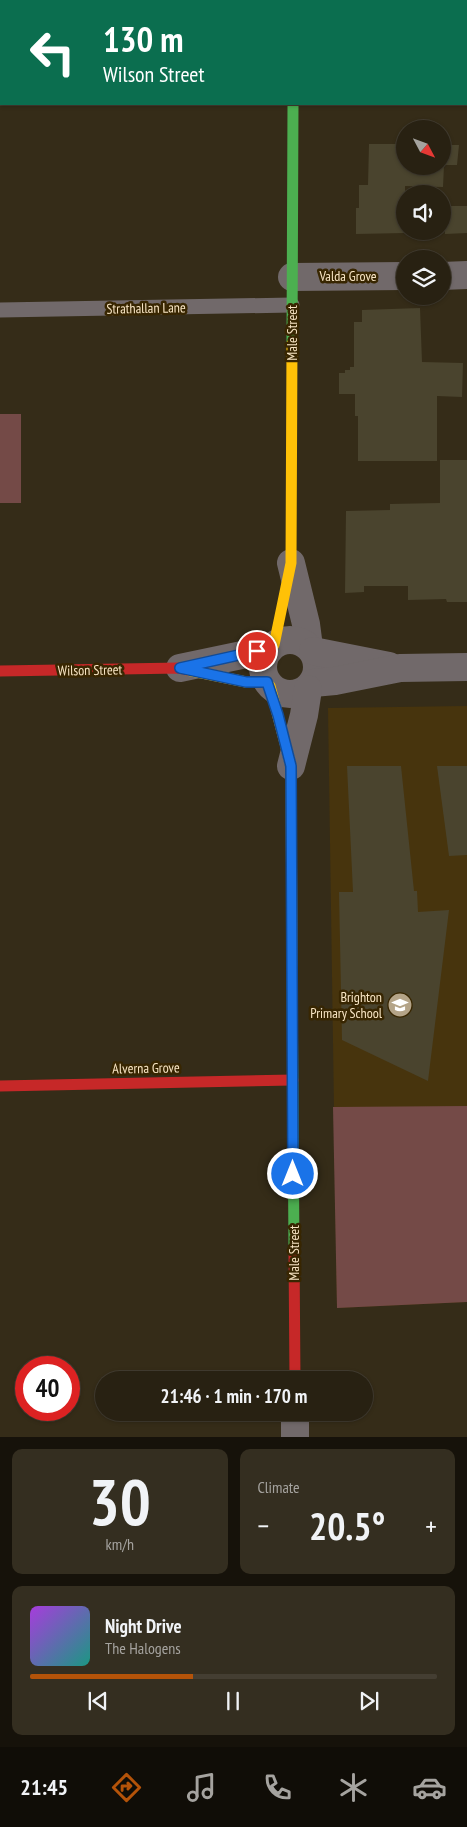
<!DOCTYPE html>
<meta charset="utf-8">
<style>
body{margin:0;font-family:"PT Sans Narrow",sans-serif;background:#342e20;color:#f1f3f6;height:100vh;display:flex;flex-direction:column;font-size:19px;white-space:nowrap}
*{box-sizing:border-box;margin:0}
p{font-size:16px;color:#a5a39f}
.icon{flex:none;width:28px;height:28px;fill:none;stroke:currentColor;stroke-width:2;stroke-linecap:round;stroke-linejoin:round}
.map{position:relative;height:1437px;overflow:hidden}
.details{display:flex;flex-direction:column;gap:12px;padding:12px;background:#16120a;flex:1}
.details>*{flex:none}
.top-card{position:absolute;left:0px;top:0px;width:468px;height:105px;box-shadow:0 1px 4px #0004,0 0 0 1px #443e32;background:#0b6e4f;color:#fff;overflow:hidden}
.needle{width:32px;rotate:131deg}
.buttons{position:absolute;left:396px;top:120px;display:grid;gap:10px}
.buttons a{display:grid;place-items:center;width:55px;height:55px;border-radius:50%;background:#282112;box-shadow:0 1px 4px #0004,0 0 0 1px #443e32;font-size:25px}
.speed{position:absolute;left:15px;top:1356px;display:flex;gap:10px;font-size:25px;font-weight:700;text-align:center}
.speed>*{display:grid;place-content:center;width:65px;height:65px;border-radius:50%;background:#282112;box-shadow:0 1px 4px #0004,0 0 0 1px #443e32;line-height:1}
.speed .limit{border:8px solid #d22;background:#fff;color:#111}
.pin{position:absolute;display:grid;place-items:center;width:42px;height:42px;color:#fff;margin:-21px;border:2px solid #fff;border-radius:50%;box-shadow:0 1px 5px #0007}
.me{position:absolute;width:55px;margin:-28px;rotate:0deg;stroke-linejoin:round;filter:drop-shadow(0 0 4px #0008)}
.turn{display:flex;align-items:center;gap:18px;height:105px;padding:0 20px;font-size:22px}
.turn .icon{width:65px;height:65px;stroke-width:2.5}
.turn b{display:block;font-size:35px;line-height:42px}
.big{font-size:38px;font-weight:700;line-height:1.1}
.details .widget{flex:1;display:flex;flex-direction:column;justify-content:center;gap:8px;min-width:0;padding:0 18px;border-radius:10px;background:#342e20}
.details .dial{align-items:center;gap:0}
.dial b{font-size:65px;line-height:1}
.song{display:flex;align-items:center;gap:15px}
.cover{width:60px;height:60px;border-radius:8px;background:linear-gradient(135deg,hsl(280 70% 55%),hsl(170 70% 35%))}
.played{height:5px;border-radius:2px;background:linear-gradient(90deg,#b45309 40%,#443e32 40%)}
.keys{display:flex;justify-content:space-around;direction:ltr}
.heat{display:flex;justify-content:space-between;align-items:center;font-size:28px;direction:ltr}
.details .tiles{flex:1;display:grid;gap:12px;grid-template-columns:1fr 1fr}
.widget:last-child{grid-column:span 2}
.trip{position:absolute;left:95px;top:1371px;width:278px;height:50px;border-radius:25px;background:#282112;box-shadow:0 1px 4px #0004,0 0 0 1px #443e32;font-weight:700;line-height:50px;text-align:center}
.tabs{display:flex;height:80px;justify-content:space-around;align-items:center;background:#100d07;color:#a5a39f}
.tabs .icon{width:35px;height:35px}
.tabs .on{color:#b45309}
.tabs b{font-size:22px;color:#f1f3f6}
.map>svg:first-child{display:block}
</style>
<div class="map">
<svg width="467" height="1437" viewBox="0 0 467 1437">
<rect width="100%" height="100%" fill="#352c18"/>
<path fill="#47340d" d="M467,706V1302L337,1308L328,708Z"/>
<g fill="#744a47">
<rect x="0" y="414" width="21" height="89"/>
<path d="M467,1106V1302L337,1308L333,1107Z"/>
</g>
<g fill="#4a442e">
<path d="M369,144H405V166H442V145H459L457,165H444L443,187L405,186V233L356,234V208H359V185H368Z"/>
<path d="M444,206H467V233L445,234Z"/>
<path d="M420,308L422,362L463,363L462,397L437,396V461H358V416H355V394H339V373H345V370H350V367H354V322H362V310Z"/>
<path d="M440,460H467V602H447L446,599L408,600V586H364V592L345,593L346,511L390,510V504L440,503Z"/>
<path d="M347,766H401L414,891H417L418,912L449,910L428,1081L342,1040L339,892H353Z"/>
<path d="M437,766H467V855L449,856Z"/>
</g>
<g fill="none" stroke-linecap="round" stroke-linejoin="round">
<path stroke="#71696a" stroke-width="15" d="M0,310L292,305"/>
<g stroke="#71696a" stroke-width="28">
<path d="M293,1V0"/>
<path d="M442,276L467,275"/>
<path d="M292,277L405,276"/>
<path d="M291,563L306,624L309,647"/>
<circle cx="290" cy="667" r="27"/>
<path d="M313,651L389,666"/>
<path d="M180,668L270,649"/>
<path d="M313,683L335,681L400,668L467,667"/>
<path d="M291,766L304,715L308,689"/>
<path d="M295,1412V1437"/>
</g>
<g stroke="#4caf50" stroke-width="11">
<path d="M292,344L293,104"/>
<path d="M292,965L294,1251"/>
</g>
<g stroke="#ffc107" stroke-width="11">
<path d="M274,645L291,563L292,344"/>
<path d="M187,670L246,682H267"/>
<path d="M270,686L291,766L292,965"/>
</g>
<g stroke="#c62828" stroke-width="11">
<path d="M0,671L180,668L187,670"/>
<path d="M0,1086L293,1080"/>
<path d="M294,1251L295,1380"/>
</g>
</g>
<g fill="none" stroke-linecap="round" stroke-linejoin="round">
<defs>
<path id="route" d="M257,651L180,668L246,682H267L278,715L291,766L293,1174"/>
</defs>
<use href="#route" stroke="#114b97" stroke-width="12"/>
<use href="#route" stroke="#1a73e8" stroke-width="9"/>
</g>
<defs>
<symbol id="school-disc" viewBox="-11 -11 22 22"><circle r="9.5" fill="#b4a488" stroke="#382601"/><path d="M0-5L7-2L0 1L-7-2ZM-4 1L0 2.5L4 1V4Q0 6-4 4Z" fill="#fff"/></symbol>
</defs>
<g fill-rule="evenodd">
<use href="#school-disc" x="386" y="991" width="28" height="28"/>
</g>
<g text-anchor="middle" stroke-width="5" stroke-linejoin="round" paint-order="stroke">
<g font-size="14" fill="#f8e5c4" stroke="#382601">
<text x="348" y="281">Valda Grove</text>
<text transform="translate(146 308) rotate(-1)" y="5">Strathallan Lane</text>
<text transform="translate(292 333) rotate(-90)" y="5">Male Street</text>
<text transform="translate(90 670) rotate(-1)" y="5">Wilson Street</text>
<text transform="translate(146 1068) rotate(-1)" y="5">Alverna Grove</text>
<text transform="translate(294 1253) rotate(-90)" y="5">Male Street</text>
</g>
<g font-size="14" fill="#f8e5c4" stroke="#382601" text-anchor="end">
<text x="382" y="1002">Brighton<tspan x="382" dy="16">Primary School</tspan></text>
</g>
</g>
</svg>
<div class="buttons">
<a><svg class="needle" viewBox="-14 -14 28 28"><path d="M0-13l5 13h-10z" fill="#e53935"/><path d="M0 13l5-13h-10z" fill="#a5a39f"/></svg></a>
<a><svg class="icon" aria-label="sound" viewBox="0 0 24 24"><path d="M4 9h4l5-4v14l-5-4H4zM17 9q2 3 0 6"/></svg></a>
<a><svg class="icon" aria-label="layers" viewBox="0 0 24 24"><path d="M12 4l9 5-9 5-9-5zM3 14l9 5 9-5"/></svg></a>
</div>
<div class="speed"><div class="limit">40</div></div>
<div class="pin" style="left:257px;top:651px;background:#d93025"><svg class="icon" aria-label="arrive" viewBox="0 0 24 24"><path d="M6 21V4h12l-3 4 3 4H6"/></svg></div>
<svg class="me" style="left:293px;top:1174px" viewBox="-20 -20 40 40"><circle r="17" fill="#1a73e8" stroke="#fff" stroke-width="3"/><path d="M0-11L8 9 0 5-8 9z" fill="#fff"/></svg>
<div class="trip">21:46 · 1 min · 170 m</div>
<div class="top-card">
<div class="turn"><svg class="icon" aria-label="left" viewBox="0 0 24 24"><path d="M17 20v-9H6M10 6l-5 5 5 5"/></svg><div><b>130 m</b>Wilson Street</div></div>
</div>
</div>
<section class="details">
<div class="tiles">
<div class="widget dial"><b>30</b><p>km/h</p></div>
<div class="widget"><p>Climate</p>
<div class="heat"><a>−</a><b class="big">20.5°</b><a>+</a></div>
</div>
<div class="widget">
<div class="song"><i class="cover"></i><div><b>Night Drive</b><p>The Halogens</p></div></div>
<div class="played"></div>
<div class="keys"><svg class="icon" aria-label="previous" viewBox="0 0 24 24"><path d="M18 5L8 12l10 7zM5 5v14"/></svg><svg class="icon" aria-label="pause" viewBox="0 0 24 24"><path d="M8 5v14M16 5v14"/></svg><svg class="icon" aria-label="next" viewBox="0 0 24 24"><path d="M6 5l10 7-10 7zM19 5v14"/></svg></div>
</div>
</div>
</section>
<nav class="tabs">
<b>21:45</b>
<svg class="icon on" aria-label="directions" viewBox="0 0 24 24"><path d="M12 3l9 9-9 9-9-9zM9 14v-3h6M13 9l2 2-2 2"/></svg>
<svg class="icon" aria-label="music" viewBox="0 0 24 24"><path d="M9 18V5l10-2v13"/><circle cx="6" cy="18" r="3"/><circle cx="16" cy="16" r="3"/></svg>
<svg class="icon" aria-label="phone" viewBox="0 0 24 24"><path d="M5 4h4l2 5-3 2q2 4 5 5l2-3 5 2v4C11 20 4 13 5 4z"/></svg>
<svg class="icon" aria-label="climate" viewBox="0 0 24 24"><path d="M12 3v18M4 7l16 10M4 17L20 7"/></svg>
<svg class="icon" aria-label="car" viewBox="0 0 24 24"><path d="M5 17H2v-5l4-1 3-4h7l3 4 3 1v5h-3M9 17h6M6 11h13"/><circle cx="7" cy="17" r="2"/><circle cx="17" cy="17" r="2"/></svg>
</nav>
